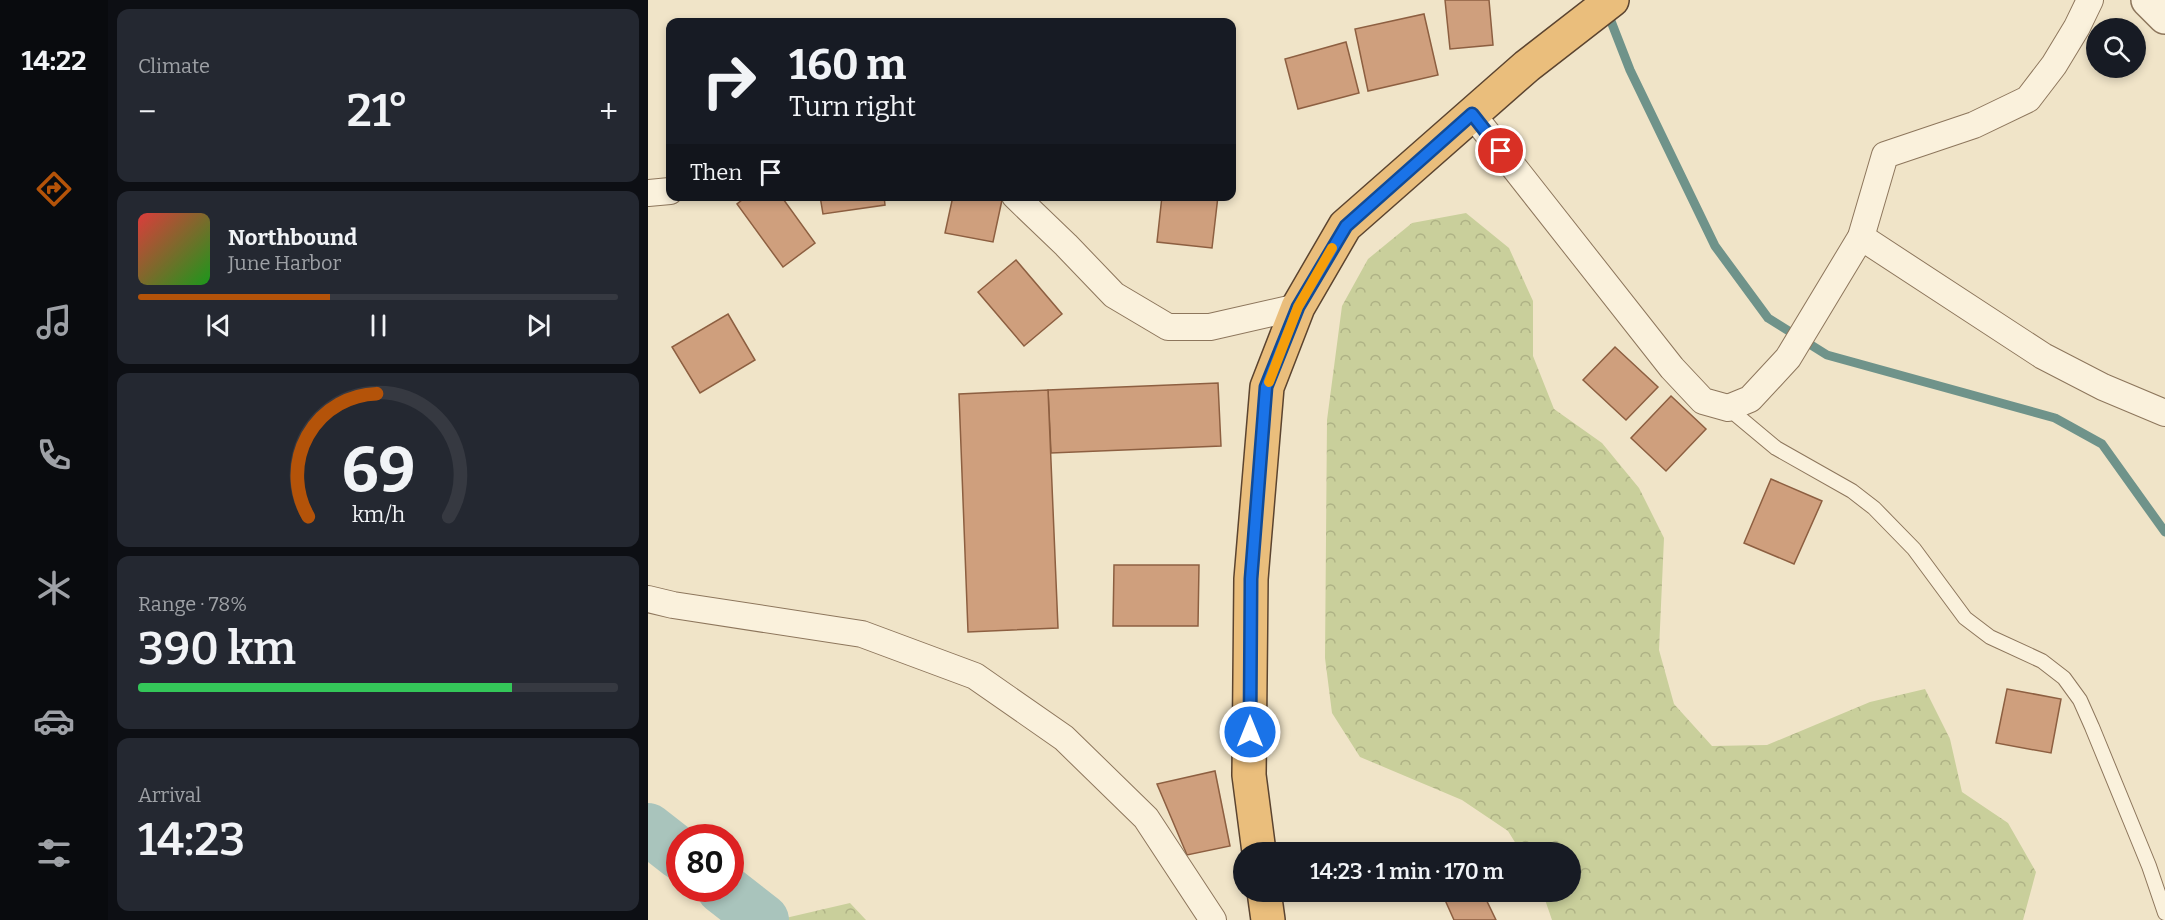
<!DOCTYPE html>
<meta charset="utf-8">
<style>
body{margin:0;font-family:Bitter,serif;background:#242831;color:#f1f3f6;height:100vh;display:flex;flex-direction:column;font-size:22px;white-space:nowrap}
*{box-sizing:border-box;margin:0}
p{font-size:20px;color:#9ea1a6}
.icon{flex:none;width:33px;height:33px;fill:none;stroke:currentColor;stroke-width:2;stroke-linecap:round;stroke-linejoin:round}
.map{position:relative;flex:1;overflow:hidden}
.sheet{display:flex;flex-direction:column;gap:9px;padding:9px;background:#0d0f14;width:540px}
.sheet>*{flex:none}
.banner{position:absolute;left:18px;top:18px;width:570px;height:183px;border-radius:12px;box-shadow:0 3px 9px #0003;background:#171b24;color:#f1f3f6;overflow:hidden}
.fabs{position:absolute;left:1438px;top:18px;display:grid;gap:12px}
.fabs a{display:grid;place-items:center;width:60px;height:60px;border-radius:50%;background:#171b24;box-shadow:0 3px 9px #0003;font-size:30px}
.speed{position:absolute;left:18px;top:824px;display:flex;gap:12px;font-size:30px;font-weight:700;text-align:center}
.speed>*{display:grid;place-content:center;width:78px;height:78px;border-radius:50%;background:#171b24;box-shadow:0 3px 9px #0003;line-height:1}
.speed .limit{border:9px solid #d22;background:#fff;color:#111}
.pin{position:absolute;display:grid;place-items:center;width:51px;height:51px;color:#fff;margin:-26px;border:3px solid #fff;border-radius:50%;box-shadow:0 2px 6px #0007}
.me{position:absolute;width:66px;margin:-33px;rotate:0deg;stroke-linejoin:round;filter:drop-shadow(0 0 4px #0008)}
.turn{display:flex;align-items:center;gap:21px;height:126px;padding:0 24px;font-size:27px}
.turn .icon{width:78px;height:78px;stroke-width:2.5}
.turn b{display:block;font-size:42px;line-height:51px}
.then{display:flex;align-items:center;height:57px;padding:0 24px;background:#0003;gap:12px;font-size:22px}
.big{font-size:45px;font-weight:600;line-height:1.1}
.sheet .widget{flex:1;display:flex;flex-direction:column;justify-content:center;gap:9px;min-width:0;padding:0 21px;border-radius:12px;background:#242831}
.sheet .dial{align-items:center;gap:0}
.dial svg{height:156px;overflow:visible;fill:none;stroke:#363941;stroke-width:7;stroke-linecap:round;text-anchor:middle}
.dial text{fill:#f1f3f6;stroke:none}
.song{display:flex;align-items:center;gap:18px}
.cover{width:72px;height:72px;border-radius:9px;background:linear-gradient(135deg,hsl(0 70% 55%),hsl(120 70% 35%))}
.played{height:6px;border-radius:3px;background:linear-gradient(90deg,#b45309 40%,#363941 40%)}
.keys{display:flex;justify-content:space-around;direction:ltr}
.heat{display:flex;justify-content:space-between;align-items:center;font-size:33px;direction:ltr}
.charge{height:9px;border-radius:4px;background:linear-gradient(90deg,#34c759 78%,#363941 0)}
.trip{position:absolute;left:585px;top:842px;width:348px;height:60px;border-radius:30px;background:#171b24;box-shadow:0 3px 9px #0003;font-weight:600;line-height:60px;text-align:center}
main{display:flex;flex:1;min-height:0}
.tab-bar{display:flex;flex-direction:column;width:108px;justify-content:space-around;align-items:center;background:#090b0e;color:#9ea1a6}
.tab-bar .icon{width:42px;height:42px}
.tab-bar .on{color:#b45309}
.tab-bar b{font-size:27px;color:#f1f3f6}
.map>svg:first-child{display:block}
</style>
<main>
<nav class="tab-bar">
<b>14:22</b>
<svg class="icon on" aria-label="directions" viewBox="0 0 24 24"><path d="M12 3l9 9-9 9-9-9zM9 14v-3h6M13 9l2 2-2 2"/></svg>
<svg class="icon" aria-label="music" viewBox="0 0 24 24"><path d="M9 18V5l10-2v13"/><circle cx="6" cy="18" r="3"/><circle cx="16" cy="16" r="3"/></svg>
<svg class="icon" aria-label="phone" viewBox="0 0 24 24"><path d="M5 4h4l2 5-3 2q2 4 5 5l2-3 5 2v4C11 20 4 13 5 4z"/></svg>
<svg class="icon" aria-label="climate" viewBox="0 0 24 24"><path d="M12 3v18M4 7l16 10M4 17L20 7"/></svg>
<svg class="icon" aria-label="car" viewBox="0 0 24 24"><path d="M5 17H2v-5l4-1 3-4h7l3 4 3 1v5h-3M9 17h6M6 11h13"/><circle cx="7" cy="17" r="2"/><circle cx="17" cy="17" r="2"/></svg>
<svg class="icon" aria-label="filters" viewBox="0 0 24 24"><path d="M4 7h16M4 17h16"/><circle cx="9" cy="7" r="2"/><circle cx="15" cy="17" r="2"/></svg>
</nav>
<section class="sheet">
<div class="widget"><p>Climate</p>
<div class="heat"><a>−</a><b class="big">21°</b><a>+</a></div>
</div>
<div class="widget">
<div class="song"><i class="cover"></i><div><b>Northbound</b><p>June Harbor</p></div></div>
<div class="played"></div>
<div class="keys"><svg class="icon" aria-label="previous" viewBox="0 0 24 24"><path d="M18 5L8 12l10 7zM5 5v14"/></svg><svg class="icon" aria-label="pause" viewBox="0 0 24 24"><path d="M8 5v14M16 5v14"/></svg><svg class="icon" aria-label="next" viewBox="0 0 24 24"><path d="M6 5l10 7-10 7zM19 5v14"/></svg></div>
</div>
<div class="widget dial"><svg viewBox="0 0 100 80">
<path d="M14 69A42 42 0 1 1 86 69"/>
<path d="M14 69A42 42 0 0 1 49 6" stroke="#b45309"/>
<text x="50" y="56" font-size="32" font-weight="700">69</text>
<text x="50" y="72" font-size="11">km/h</text>
</svg></div>
<div class="widget"><p>Range · 78%</p><b class="big">390 km</b><div class="charge"></div></div>
<div class="widget"><p>Arrival</p><b class="big">14:23</b></div>
</section>
<div class="map">
<svg width="1517" height="920" viewBox="0 0 1517 920">
<defs>
<pattern id="forest-crowns" width="20" height="18" patternUnits="userSpaceOnUse" patternTransform="scale(1.5)"><rect width="20" height="18" fill="#c9cf9b"/><path d="M2 6a3 3 0 1 1 6 0M12 15a3 3 0 1 1 6 0" fill="none" stroke="#aeb285"/></pattern>
</defs>
<rect width="100%" height="100%" fill="#f0e4c8"/>
<g fill="url(#forest-crowns)">
<path d="M818,213L861,248L885,301V356L906,409L954,443L991,488L1016,538L1011,650L1026,704L1064,746L1119,745L1222,702L1277,689L1302,739L1314,792L1360,823L1388,872L1375,920H904L894,891H922V852H873L860,831L814,800L712,757L684,713L677,658L679,420L694,306L720,259L764,223Z"/>
<path d="M202,903L218,920H129Z"/>
</g>
<g fill="none" stroke-linecap="round" stroke-linejoin="round">
<path stroke="#6f938a" stroke-width="9" d="M959,11L982,70L1067,246L1120,318L1179,355L1407,418L1454,444L1517,532"/>
<g stroke="#a9c4bc" stroke-width="52">
<path d="M0,829L32,854"/>
<path d="M74,888L115,920"/>
</g>
</g>
<g fill="#cf9f7d" stroke="#8d5f41" stroke-width="1.5">
<path d="M797,0H841L845,45L802,49Z"/>
<path d="M776,14L790,75L720,91L707,29Z"/>
<path d="M698,42L711,93L650,109L637,59Z"/>
<path d="M99,196H133L167,243L135,267L89,204Z"/>
<path d="M172,196H236L237,205L175,214Z"/>
<path d="M305,196H338L354,200L345,242L297,233Z"/>
<path d="M514,196H570L564,248L509,242Z"/>
<path d="M368,260L414,314L376,346L330,292Z"/>
<path d="M80,314L107,360L52,393L24,347Z"/>
<path d="M967,347L1010,387L978,420L935,380Z"/>
<path d="M570,383L573,446L403,453L400,390Z"/>
<path d="M400,390L410,628L320,632L311,394Z"/>
<path d="M1023,396L1058,429L1018,471L983,438Z"/>
<path d="M1123,479L1174,501L1146,564L1096,543Z"/>
<path d="M466,565H551L550,626H465Z"/>
<path d="M1359,689L1413,699L1403,753L1348,743Z"/>
<path d="M567,771L582,846L539,855L509,784Z"/>
<path d="M793,891H834L848,920H806Z"/>
</g>
<g fill="none" stroke-linecap="round" stroke-linejoin="round">
<defs>
<path id="service" d="M1080,408L1128,448L1204,491L1226,508L1266,549L1317,618L1342,637L1394,661L1416,678L1432,700L1444,727L1501,866L1517,913"/>
<g id="minor">
<path d="M824,114L1024,368L1055,401L1080,408L1102,399L1140,358L1213,237L1237,155L1326,125L1380,99L1406,65L1429,27L1442,0"/>
<path d="M0,193L22,191"/>
<path d="M367,196L418,245L466,295L520,327H562L650,307"/>
<path d="M1213,237L1395,356L1455,387L1517,413"/>
<path d="M0,599L25,605L214,634L327,676L416,738L498,818L565,920"/>
</g>
<path id="tertiary" d="M1500,0L1517,17"/>
<g id="trunk">
<path d="M611,852L601,775L603,579L619,387L650,307L697,226L879,66L964,0"/>
<path d="M616,891L620,920"/>
</g>
</defs>
<use href="#service" stroke="#8d765c" stroke-width="16"/>
<use href="#minor" stroke="#8d765c" stroke-width="28"/>
<use href="#tertiary" stroke="#8d765c" stroke-width="36"/>
<use href="#trunk" stroke="#5b4430" stroke-width="36"/>
<use href="#service" stroke="#faf1dc" stroke-width="14"/>
<use href="#minor" stroke="#faf1dc" stroke-width="26"/>
<use href="#tertiary" stroke="#faf1dc" stroke-width="33"/>
<use href="#trunk" stroke="#eabe7c" stroke-width="33"/>
</g>
<g fill="none" stroke-linecap="round" stroke-linejoin="round">
<defs>
<path id="route" d="M602,732L603,579L618,387L650,307L698,226L824,114L853,151"/>
</defs>
<use href="#route" stroke="#114b97" stroke-width="15"/>
<use href="#route" stroke="#1a73e8" stroke-width="10"/>
<path stroke="#f59e0b" stroke-width="10" d="M621,382L650,307L684,248"/>
</g>
</svg>
<div class="fabs">
<a><svg class="icon" aria-label="search" viewBox="0 0 24 24"><circle cx="10" cy="10" r="6"/><path d="M15 15l6 6"/></svg></a>
</div>
<div class="speed"><div class="limit">80</div></div>
<div class="pin" style="left:853px;top:151px;background:#d93025"><svg class="icon" aria-label="arrive" viewBox="0 0 24 24"><path d="M6 21V4h12l-3 4 3 4H6"/></svg></div>
<svg class="me" style="left:602px;top:732px" viewBox="-20 -20 40 40"><circle r="17" fill="#1a73e8" stroke="#fff" stroke-width="3"/><path d="M0-11L8 9 0 5-8 9z" fill="#fff"/></svg>
<div class="trip">14:23 · 1 min · 170 m</div>
<div class="banner">
<div class="turn"><svg class="icon" aria-label="right" viewBox="0 0 24 24"><path d="M7 20v-9h11M14 6l5 5-5 5"/></svg><div><b>160 m</b>Turn right</div></div>
<div class="then">Then<svg class="icon" aria-label="arrive" viewBox="0 0 24 24"><path d="M6 21V4h12l-3 4 3 4H6"/></svg></div>
</div>
</div>
</main>
